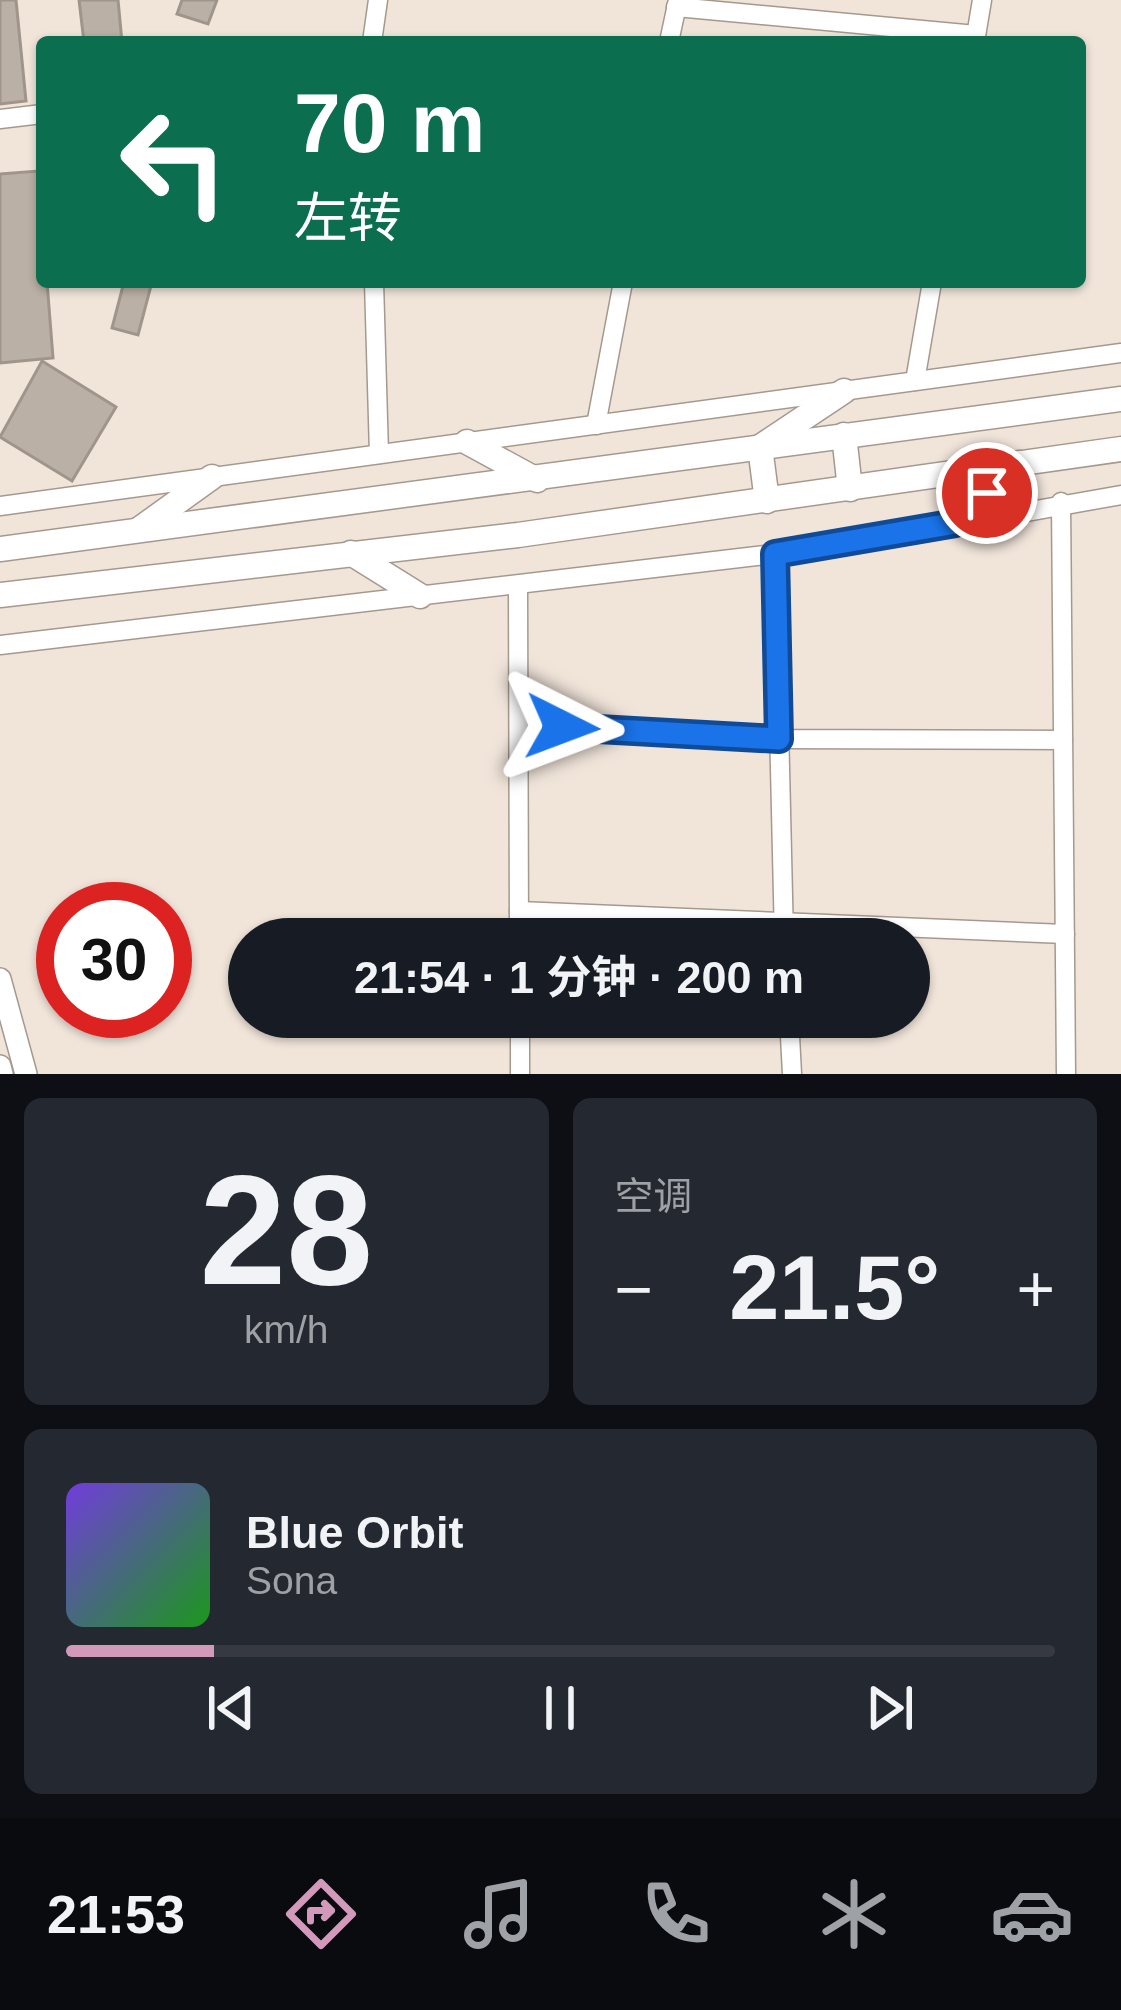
<!DOCTYPE html>
<html lang="zh">
<meta charset="utf-8">
<style>
body{margin:0;font-family:Arial,"Noto Sans SC",sans-serif;background:#242831;color:#f1f3f6;height:100vh;display:flex;flex-direction:column;font-size:45px;white-space:nowrap}
*{box-sizing:border-box;margin:0}
p{font-size:39px;color:#9ea1a6}
.icon{flex:none;width:66px;height:66px;fill:none;stroke:currentColor;stroke-width:2;stroke-linecap:round;stroke-linejoin:round}
.map{position:relative;height:1074px;overflow:hidden}
.details{display:flex;flex-direction:column;gap:24px;padding:24px;background:#0d0f14;flex:1}
.details>*{flex:none}
.banner{position:absolute;left:36px;top:36px;width:1050px;height:252px;border-radius:12px;box-shadow:0 3px 9px #0004;background:#0b6e4f;color:#fff;overflow:hidden}
.speed{position:absolute;left:36px;top:882px;display:flex;gap:24px;font-size:60px;font-weight:700;text-align:center}
.speed>*{display:grid;place-content:center;width:156px;height:156px;border-radius:50%;background:#171b24;box-shadow:0 3px 9px #0004;line-height:1}
.speed .limit{border:18px solid #d22;background:#fff;color:#111}
.pin{position:absolute;display:grid;place-items:center;width:102px;height:102px;color:#fff;margin:-51px;border:6px solid #fff;border-radius:50%;box-shadow:0 3px 12px #0007}
.me{position:absolute;width:132px;margin:-66px;rotate:93deg;stroke-linejoin:round;filter:drop-shadow(0 0 9px #0008)}
.turn{display:flex;align-items:center;gap:42px;height:252px;padding:0 60px;font-size:54px}
.turn .icon{width:156px;height:156px;stroke-width:2.5}
.turn b{display:block;font-size:84px;line-height:102px}
.big{font-size:90px;font-weight:700;line-height:1.1}
.details .card{flex:1;display:flex;flex-direction:column;justify-content:center;gap:18px;min-width:0;padding:0 42px;border-radius:18px;background:#242831}
.details .dial{align-items:center;gap:0}
.dial b{font-size:156px;line-height:1}
.song{display:flex;align-items:center;gap:36px}
.cover{width:144px;height:144px;border-radius:18px;background:linear-gradient(135deg,hsl(260 70% 55%),hsl(120 70% 35%))}
.played{height:12px;border-radius:6px;background:linear-gradient(90deg,#d399bb 15%,#363941 15%)}
.keys{display:flex;justify-content:space-around;direction:ltr}
.heat{display:flex;justify-content:space-between;align-items:center;font-size:66px;direction:ltr}
.details .tiles{flex:1;display:grid;gap:24px;grid-template-columns:1fr 1fr}
.card:last-child{grid-column:span 2}
.trip{position:absolute;left:228px;top:918px;width:702px;height:120px;border-radius:60px;background:#171b24;box-shadow:0 3px 9px #0004;font-weight:700;line-height:120px;text-align:center}
.tab-bar{display:flex;height:192px;justify-content:space-around;align-items:center;background:#090b0e;color:#9ea1a6}
.tab-bar .icon{width:84px;height:84px}
.tab-bar .selected{color:#d399bb}
.tab-bar b{font-size:54px;color:#f1f3f6}
.map>svg:first-child{display:block}
</style>
<div class="map">
<svg width="1121" height="1074" viewBox="0 0 1121 1074">
<rect width="100%" height="100%" fill="#f1e5da"/>
<g fill="#bbb0a5" stroke="#a0958b" stroke-width="3">
<path d="M0,0H16L26,101L0,104Z"/>
<path d="M79,0H118L122,42H84Z"/>
<path d="M182,0H217L208,24L177,14Z"/>
<path d="M38,171L42,282H47L53,358L0,363V174Z"/>
<path d="M124,282H152L138,335L112,328Z"/>
<path d="M42,361L116,407L72,481L0,437Z"/>
</g>
<g fill="none" stroke-linecap="round" stroke-linejoin="round">
<defs>
<g id="minor">
<path d="M676,7L976,35"/>
<path d="M372,42L378,0"/>
<path d="M669,42L678,0"/>
<path d="M975,42L982,0"/>
<path d="M0,119L42,114"/>
<path d="M374,282L379,454"/>
<path d="M915,381L932,282"/>
<path d="M596,425L623,282"/>
<path d="M1061,502L1066,1074"/>
<path d="M0,506L1121,353"/>
<path d="M775,554L784,939"/>
<path d="M518,586L519,939"/>
<path d="M0,645L824,548L1121,495"/>
<path d="M519,725L779,739L1063,740"/>
<path d="M519,911L1065,934"/>
<path d="M520,1017V1074"/>
<path d="M789,1017L792,1074"/>
</g>
<g id="tertiary">
<path d="M0,979L26,1074"/>
<path d="M0,1066L2,1074"/>
</g>
<g id="secondary">
<path d="M844,435L850,489"/>
<path d="M467,442L537,480"/>
<path d="M767,501L760,447L844,391"/>
<path d="M956,523L1019,463"/>
<path d="M141,528L212,477"/>
<path d="M0,549L1121,399"/>
<path d="M351,553L420,596"/>
<path d="M0,595L518,535L1121,449"/>
</g>
</defs>
<use href="#minor" stroke="#a5998f" stroke-width="21"/>
<use href="#tertiary" stroke="#a5998f" stroke-width="24"/>
<use href="#secondary" stroke="#a5998f" stroke-width="27"/>
<use href="#minor" stroke="#fff" stroke-width="18"/>
<use href="#tertiary" stroke="#fff" stroke-width="21"/>
<use href="#secondary" stroke="#fff" stroke-width="24"/>
</g>
<g fill="none" stroke-linecap="round" stroke-linejoin="round">
<defs>
<path id="route" d="M562,727L779,739L775,554L956,523L987,493"/>
</defs>
<use href="#route" stroke="#114b97" stroke-width="30"/>
<use href="#route" stroke="#1a73e8" stroke-width="21"/>
</g>
</svg>
<div class="speed"><div class="limit">30</div></div>
<div class="pin" style="left:987px;top:493px;background:#d93025"><svg class="icon" aria-label="arrive" viewBox="0 0 24 24"><path d="M6 21V4h12l-3 4 3 4H6"/></svg></div>
<svg class="me" style="left:562px;top:727px" viewBox="-20 -20 40 40"><path d="M0-17L14 15 0 8-14 15z" fill="#1a73e8" stroke="#fff" stroke-width="4"/></svg>
<div class="trip">21:54 · 1 分钟 · 200 m</div>
<div class="banner">
<div class="turn"><svg class="icon" aria-label="left" viewBox="0 0 24 24"><path d="M17 20v-9H6M10 6l-5 5 5 5"/></svg><div><b>70 m</b>左转</div></div>
</div>
</div>
<section class="details">
<div class="tiles">
<div class="card dial"><b>28</b><p>km/h</p></div>
<div class="card"><p>空调</p>
<div class="heat"><a>−</a><b class="big">21.5°</b><a>+</a></div>
</div>
<div class="card">
<div class="song"><i class="cover"></i><div><b>Blue Orbit</b><p>Sona</p></div></div>
<div class="played"></div>
<div class="keys"><svg class="icon" aria-label="previous" viewBox="0 0 24 24"><path d="M18 5L8 12l10 7zM5 5v14"/></svg><svg class="icon" aria-label="pause" viewBox="0 0 24 24"><path d="M8 5v14M16 5v14"/></svg><svg class="icon" aria-label="next" viewBox="0 0 24 24"><path d="M6 5l10 7-10 7zM19 5v14"/></svg></div>
</div>
</div>
</section>
<nav class="tab-bar">
<b>21:53</b>
<svg class="icon selected" aria-label="directions" viewBox="0 0 24 24"><path d="M12 3l9 9-9 9-9-9zM9 14v-3h6M13 9l2 2-2 2"/></svg>
<svg class="icon" aria-label="music" viewBox="0 0 24 24"><path d="M9 18V5l10-2v13"/><circle cx="6" cy="18" r="3"/><circle cx="16" cy="16" r="3"/></svg>
<svg class="icon" aria-label="phone" viewBox="0 0 24 24"><path d="M5 4h4l2 5-3 2q2 4 5 5l2-3 5 2v4C11 20 4 13 5 4z"/></svg>
<svg class="icon" aria-label="climate" viewBox="0 0 24 24"><path d="M12 3v18M4 7l16 10M4 17L20 7"/></svg>
<svg class="icon" aria-label="car" viewBox="0 0 24 24"><path d="M5 17H2v-5l4-1 3-4h7l3 4 3 1v5h-3M9 17h6M6 11h13"/><circle cx="7" cy="17" r="2"/><circle cx="17" cy="17" r="2"/></svg>
</nav>
